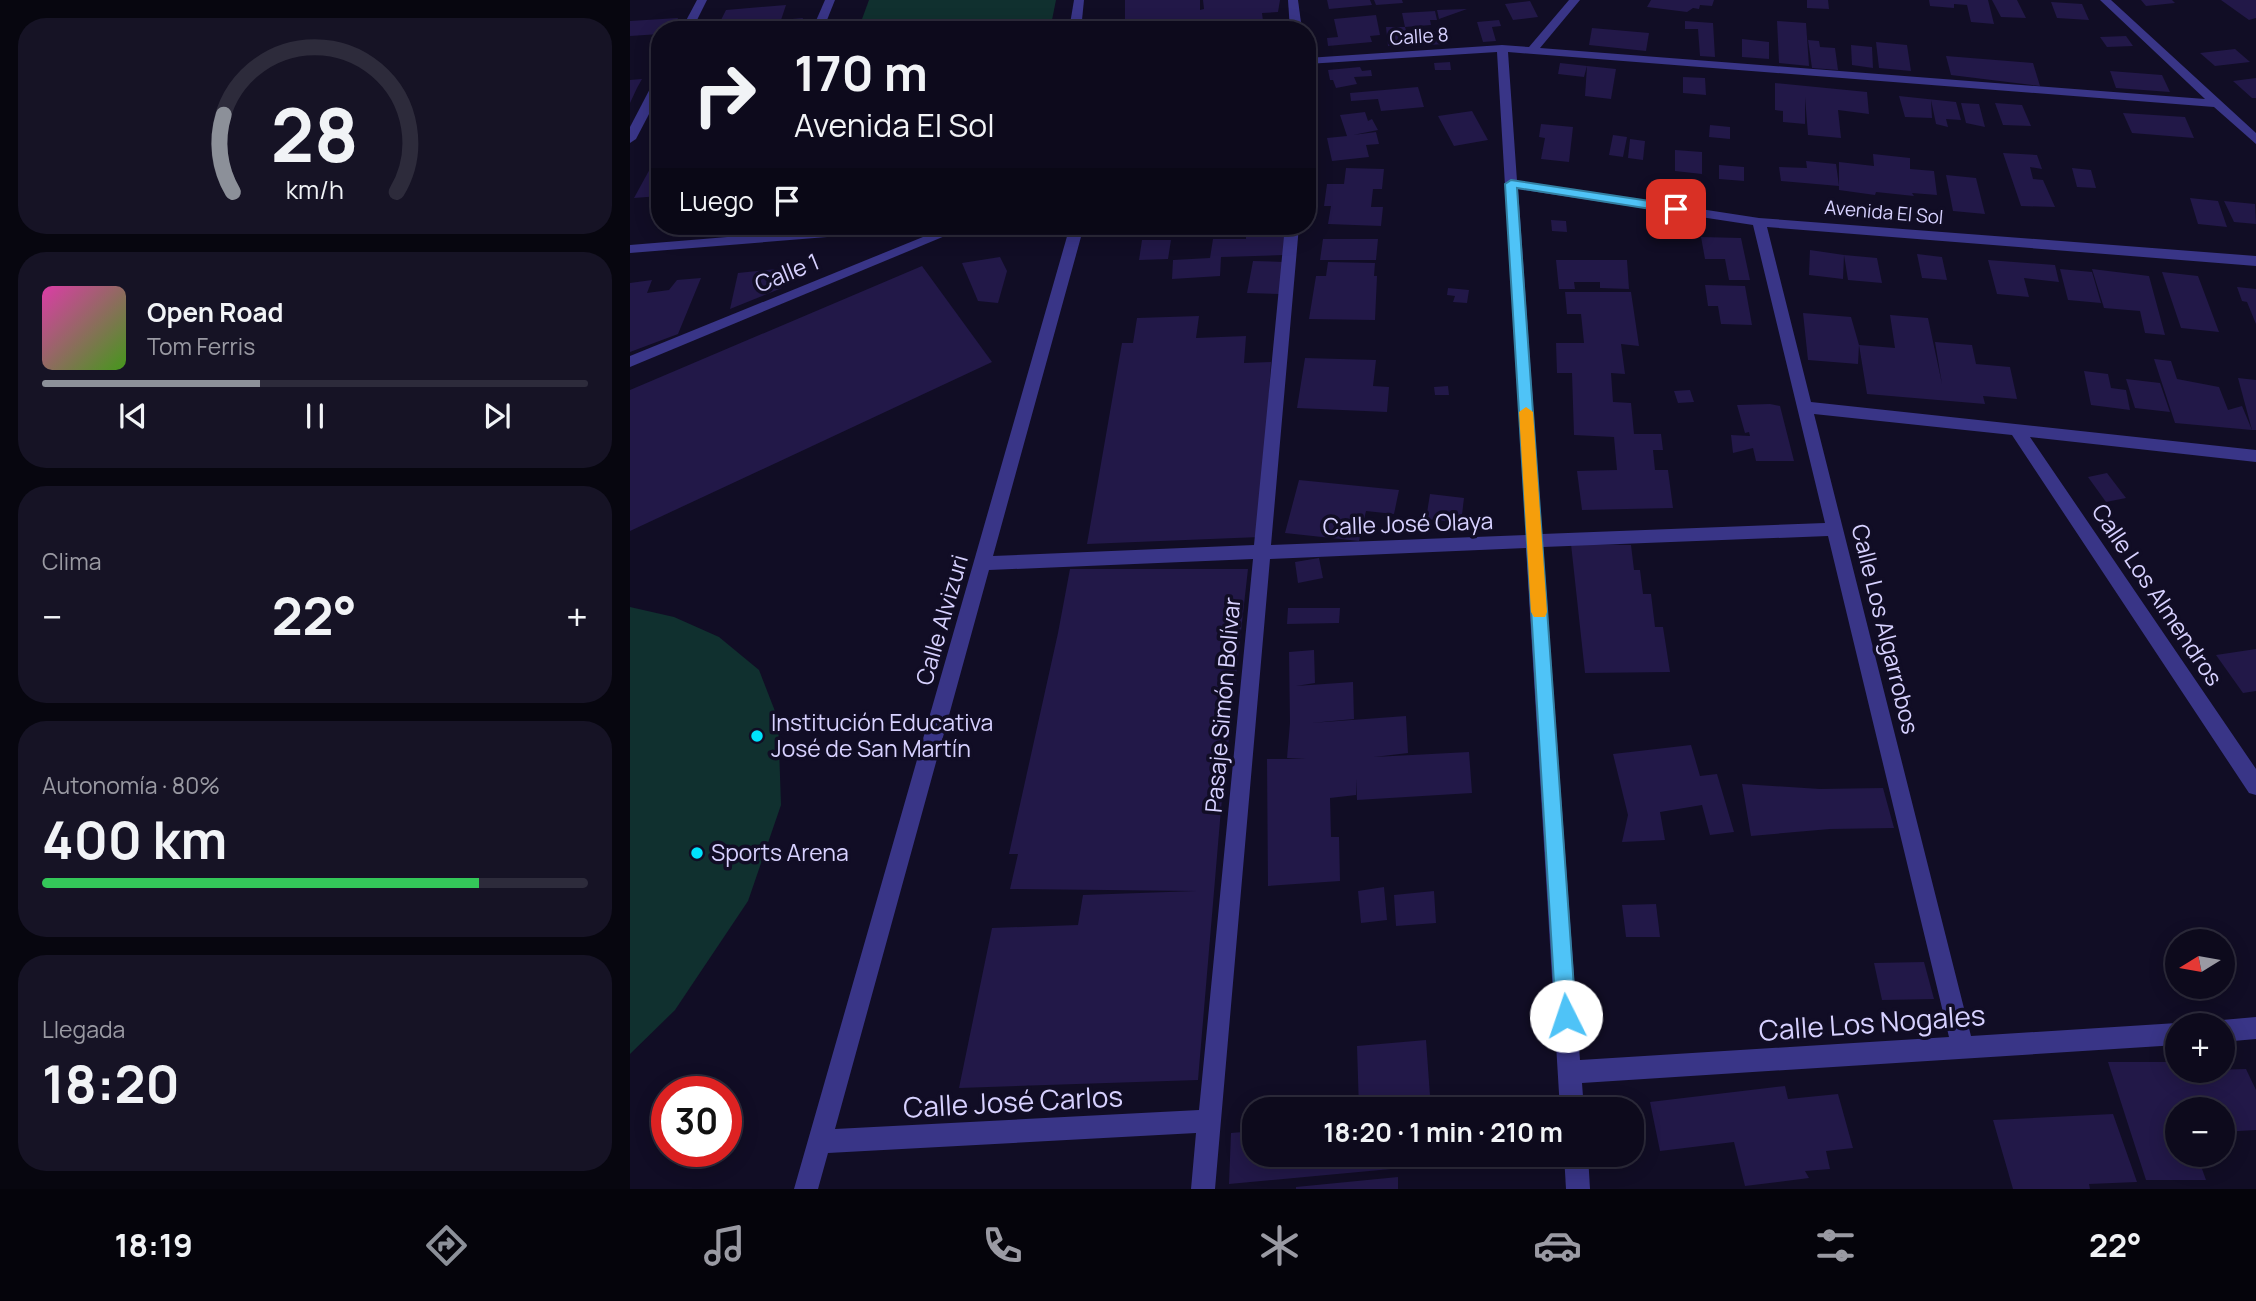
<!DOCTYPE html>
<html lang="es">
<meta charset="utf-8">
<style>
body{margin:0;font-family:Manrope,sans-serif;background:#161325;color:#f1f3f6;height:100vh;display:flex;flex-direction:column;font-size:26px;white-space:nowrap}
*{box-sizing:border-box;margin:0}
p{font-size:23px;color:#9a9aa3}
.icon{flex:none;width:38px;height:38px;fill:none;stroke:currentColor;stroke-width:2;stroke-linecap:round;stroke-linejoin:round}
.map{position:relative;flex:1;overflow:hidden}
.details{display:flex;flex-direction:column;gap:18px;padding:18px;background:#07060f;width:630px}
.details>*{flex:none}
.top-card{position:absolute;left:21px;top:21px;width:665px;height:214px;border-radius:28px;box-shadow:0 4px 18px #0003,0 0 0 2px #2d2b3b;background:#0d0a1c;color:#f1f3f6;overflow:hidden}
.needle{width:46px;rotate:259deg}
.tools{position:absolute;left:1535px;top:929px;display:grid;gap:14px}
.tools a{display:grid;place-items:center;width:70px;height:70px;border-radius:50%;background:#0d0a1c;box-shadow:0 4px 18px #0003,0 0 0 2px #2d2b3b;font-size:35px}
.speed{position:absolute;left:21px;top:1076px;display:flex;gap:14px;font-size:35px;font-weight:700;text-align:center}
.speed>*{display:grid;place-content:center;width:91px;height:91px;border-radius:50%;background:#0d0a1c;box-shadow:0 4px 18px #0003,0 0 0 2px #2d2b3b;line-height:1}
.speed .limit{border:10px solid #d22;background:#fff;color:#111}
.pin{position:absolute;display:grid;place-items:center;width:60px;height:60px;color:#fff;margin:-30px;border-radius:14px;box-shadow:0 4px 10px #0006}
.me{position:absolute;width:77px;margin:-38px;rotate:356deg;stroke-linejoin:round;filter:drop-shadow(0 0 5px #0008)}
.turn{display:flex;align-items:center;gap:24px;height:147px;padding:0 28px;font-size:32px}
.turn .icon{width:91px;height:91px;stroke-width:2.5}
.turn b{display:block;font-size:49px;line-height:60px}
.then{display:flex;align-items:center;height:66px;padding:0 28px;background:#0003;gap:14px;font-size:26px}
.big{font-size:52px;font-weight:700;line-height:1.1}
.details .widget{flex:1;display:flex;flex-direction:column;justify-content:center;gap:10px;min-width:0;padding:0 24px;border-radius:28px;background:#161325}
.details .dial{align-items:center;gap:0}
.dial svg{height:182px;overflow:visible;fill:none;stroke:#2d2b3b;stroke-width:7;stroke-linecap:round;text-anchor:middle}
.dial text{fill:#f1f3f6;stroke:none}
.song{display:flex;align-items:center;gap:21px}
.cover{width:84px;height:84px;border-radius:10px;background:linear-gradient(135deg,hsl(320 70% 55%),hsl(100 70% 35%))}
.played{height:7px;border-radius:4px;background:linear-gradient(90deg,#8c9099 40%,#2d2b3b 40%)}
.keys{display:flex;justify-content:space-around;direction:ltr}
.heat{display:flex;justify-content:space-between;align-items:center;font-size:38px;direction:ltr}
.charge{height:10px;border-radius:5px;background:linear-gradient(90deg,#34c759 80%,#2d2b3b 0)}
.trip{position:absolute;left:612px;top:1097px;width:402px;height:70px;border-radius:28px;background:#0d0a1c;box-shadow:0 4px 18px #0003,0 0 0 2px #2d2b3b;font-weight:700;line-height:70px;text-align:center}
.tab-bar{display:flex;height:112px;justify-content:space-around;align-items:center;background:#05040b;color:#9a9aa3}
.tab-bar .icon{width:49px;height:49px}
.tab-bar .selected{color:#8c9099}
.tab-bar b{font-size:32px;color:#f1f3f6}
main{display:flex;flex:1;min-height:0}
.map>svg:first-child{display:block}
</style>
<main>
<section class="details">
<div class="widget dial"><svg viewBox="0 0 100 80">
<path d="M14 69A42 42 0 1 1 86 69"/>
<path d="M14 69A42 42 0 0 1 10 35" stroke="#8c9099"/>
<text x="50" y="56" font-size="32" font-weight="700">28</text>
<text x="50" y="72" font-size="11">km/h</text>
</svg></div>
<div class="widget">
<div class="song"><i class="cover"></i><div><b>Open Road</b><p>Tom Ferris</p></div></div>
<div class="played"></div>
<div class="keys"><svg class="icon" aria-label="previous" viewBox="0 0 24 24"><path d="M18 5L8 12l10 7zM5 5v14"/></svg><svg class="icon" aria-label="pause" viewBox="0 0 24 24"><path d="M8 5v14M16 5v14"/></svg><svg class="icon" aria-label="next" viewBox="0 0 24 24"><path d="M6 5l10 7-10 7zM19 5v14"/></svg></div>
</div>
<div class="widget"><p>Clima</p>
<div class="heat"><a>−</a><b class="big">22°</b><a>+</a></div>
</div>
<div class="widget"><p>Autonomía · 80%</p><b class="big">400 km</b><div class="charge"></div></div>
<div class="widget"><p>Llegada</p><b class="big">18:20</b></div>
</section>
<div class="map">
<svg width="1626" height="1189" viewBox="0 0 1626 1189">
<rect width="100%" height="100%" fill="#110d25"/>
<g fill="#10302f">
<path d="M239,0H426L420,30H228Z"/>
<path d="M0,607L44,617L89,637L129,670L148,719L151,805L118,901L45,1010L0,1054Z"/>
</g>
<g fill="#221848">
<path d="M495,0H570V10L574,9L573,0H650L648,12L632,13L633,21L649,19L651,30H568L567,26L539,30H495Z"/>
<path d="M697,0H740L742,5L699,9Z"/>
<path d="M744,0H772L773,3L746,5Z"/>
<path d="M1021,0H1084L1082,6L1070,5L1069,9L1063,8L1057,12L1017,7Z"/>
<path d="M1177,0H1198L1199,9L1177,8Z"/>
<path d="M1299,0H1358L1364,24L1341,22L1337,5L1324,4V8L1300,6Z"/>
<path d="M1362,0H1387L1396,18L1371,17Z"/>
<path d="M1511,0H1542L1545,3L1516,6Z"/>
<path d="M1591,0H1626V18L1619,20Z"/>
<path d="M900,1L908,17L883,20L875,4Z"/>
<path d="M1421,2L1452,4L1459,20L1427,18Z"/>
<path d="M156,5L151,20L173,18L170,26L120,30L123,22L89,24L96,10Z"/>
<path d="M837,9L809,19L807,10Z"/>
<path d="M805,11L807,20H800L801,25L775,27L780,44L758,46L756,27H775L772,13Z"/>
<path d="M746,15L750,35L740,36L742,42L698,46L697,38L708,37L704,19Z"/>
<path d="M48,18L43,30H30V34L0,36V21Z"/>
<path d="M869,20L871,26L862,27L866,41L853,42L847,22Z"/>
<path d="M1055,21L1083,23L1085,57L1070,56L1068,29H1055Z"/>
<path d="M1147,21L1176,23L1179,66L1149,63Z"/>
<path d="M962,28L1019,33L1016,51L959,45Z"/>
<path d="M813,31L815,44L782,46L781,32Z"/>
<path d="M1496,36L1503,46L1477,47L1470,37Z"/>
<path d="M1112,39L1139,42V59L1112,57Z"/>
<path d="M1178,40L1189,41L1190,47L1205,48L1208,70L1182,68Z"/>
<path d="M1246,42L1277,45L1281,71L1249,68Z"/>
<path d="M1221,45L1242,47L1243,68L1222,65Z"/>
<path d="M1605,49L1620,62L1585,66L1570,53Z"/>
<path d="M1316,56L1403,63L1410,86L1321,75Z"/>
<path d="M820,62L821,70H805L804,63Z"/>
<path d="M930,63L957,66L954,77L928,74Z"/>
<path d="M957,66L986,69L981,99L955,96Z"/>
<path d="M730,67L732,71L741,70L742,76L724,77L727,84L706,88L703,80H700L698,70Z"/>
<path d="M1480,71L1532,75L1540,92L1486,88Z"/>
<path d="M1053,77L1075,78L1076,95L1053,93Z"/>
<path d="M1626,78V98H1622L1603,81Z"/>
<path d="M12,79L7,88L0,103V80Z"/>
<path d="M1145,83L1237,92L1239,114L1208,110L1211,138L1178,135L1175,97V124L1153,122V111L1145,110Z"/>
<path d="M788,87L794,107L751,111L748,99L721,101L720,93Z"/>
<path d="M1269,96L1326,102L1331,120L1316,119L1318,127L1306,124L1301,100L1302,118L1275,117Z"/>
<path d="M1331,103L1349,104L1355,127L1336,123Z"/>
<path d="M1365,103L1392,105L1401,126L1373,125Z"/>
<path d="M842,111L858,140L824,146L808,116Z"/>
<path d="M735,112L738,121L742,119L748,130L723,135L746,132L749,144L736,145L739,157L702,161L697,138L717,136L710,115Z"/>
<path d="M1493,113L1555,117L1564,138L1502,133Z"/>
<path d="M911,124L943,127L939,162L911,159L915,138L909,137Z"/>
<path d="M1080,125L1100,127V139L1079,137Z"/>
<path d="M983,135L997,137L993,157L979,155Z"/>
<path d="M1000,139L1015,141L1013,160L998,158Z"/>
<path d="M1045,150L1072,152V174L1045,171Z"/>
<path d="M1373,153L1407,155L1412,169L1400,167L1403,179L1413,180L1425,207L1391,206Z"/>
<path d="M1243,154L1280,158V169L1304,171L1307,195L1282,193L1284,196L1246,192L1245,195L1209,190V162L1244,166Z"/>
<path d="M27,156H30V196L4,198Z"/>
<path d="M1176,161L1206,164L1209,186L1151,181L1149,167L1177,168Z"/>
<path d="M1089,165L1114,167V181L1089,179Z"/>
<path d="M716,168L754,169L752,189H743L741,207H753L751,226L698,224L701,206H694L697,184H714Z"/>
<path d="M1442,168L1461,170L1466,188L1447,187Z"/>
<path d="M1316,175L1346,178L1355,214L1323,211Z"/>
<path d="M1560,198L1588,201L1597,227L1568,224Z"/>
<path d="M1594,201L1625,204L1626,224L1604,222Z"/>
<path d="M921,220L936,221L937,232L922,231Z"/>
<path d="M657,230L655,255L591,257L590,276L542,279L543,260L580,258L583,239H616V231Z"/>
<path d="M1071,237L1111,238L1120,280H1099L1095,259H1075Z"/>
<path d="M693,239H748L746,260H690Z"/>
<path d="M512,240H541L538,259L509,260Z"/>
<path d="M1180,250L1214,255L1213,279L1179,275Z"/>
<path d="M1287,254L1312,257L1317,280L1292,278Z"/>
<path d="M1214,255L1247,258L1252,283L1218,280Z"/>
<path d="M370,257L377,271L368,303L348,301L332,263Z"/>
<path d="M926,260H997L999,289L970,288V282H944L945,289H929Z"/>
<path d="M1358,260L1425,265L1429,282L1394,278L1399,297L1367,294Z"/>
<path d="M623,261L654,262L649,294L617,293Z"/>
<path d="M698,262L745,263L744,276H747L745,320L679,319L686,276H696Z"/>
<path d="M292,266L362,362L0,531V390Z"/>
<path d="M157,268L152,288L100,309L108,273Z"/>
<path d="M1430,269L1462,272L1471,303L1438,300Z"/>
<path d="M1462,269L1519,276L1535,335L1515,333L1510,311L1474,308Z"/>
<path d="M1532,272L1568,276L1589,332L1551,328Z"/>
<path d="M71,278L48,334L0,352V283L22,280L17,293L39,290L47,280Z"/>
<path d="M1075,285L1115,286L1122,325L1091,324L1088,306H1078Z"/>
<path d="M1607,287L1626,289V324L1617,302L1612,301Z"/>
<path d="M818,288L839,290L837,303L823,302L825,296L817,295Z"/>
<path d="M935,292H1001L1009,346L991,344L995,374L981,373L983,402L1001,403L1004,434H1031L1033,450H1023L1025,470H1038L1043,508L952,510L947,471L987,470L984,437L944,435L942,373H927L926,343H954L951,314H937Z"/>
<path d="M1173,313L1221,317L1229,345L1228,364L1178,360Z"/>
<path d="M1260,315L1298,318L1312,384L1305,342L1342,345L1346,364L1380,367L1387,399L1353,396L1355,404L1237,394L1229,345L1265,348Z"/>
<path d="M569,316L566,338L616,336L614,363L641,362L630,537L457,544L492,343H503L507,318Z"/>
<path d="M675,358L746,360L743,386L759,387L757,412L667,408Z"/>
<path d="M1524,359L1541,361L1547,379L1589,387L1598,410L1612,406L1622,430L1545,423Z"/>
<path d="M1454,371L1478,374L1481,388L1496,390L1500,410L1461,405Z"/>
<path d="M1608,378L1626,380V430H1622Z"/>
<path d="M1496,379L1530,383L1540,412L1505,408Z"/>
<path d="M818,386L819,395H805L804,387Z"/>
<path d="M1060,390L1064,402L1048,403L1044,391Z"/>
<path d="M1140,404L1150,406L1164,461H1126L1123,448L1103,453L1101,435L1120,436L1119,432L1115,433L1107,405Z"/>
<path d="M1477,473L1496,498L1476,502L1458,477Z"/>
<path d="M669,480L769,490L764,514L736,511L729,541L655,533Z"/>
<path d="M800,494L834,498L831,523L796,519Z"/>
<path d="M941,544L1001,545L1004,570H1010L1013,594H1021L1025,627H1033L1040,672L955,673Z"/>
<path d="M689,558L693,578L668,583L665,562Z"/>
<path d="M440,569H618L591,809L568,1080L329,1088L362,928L448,925L453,895L566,891L380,889L388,854H379L428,633Z"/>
<path d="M658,608H710L709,623L657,624Z"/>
<path d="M1626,649V691L1613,693L1586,655Z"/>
<path d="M684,650L685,683L666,686L723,682L724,719L681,723L776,716L778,753L744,757L839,752L842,793L727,800L726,779V795L700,798L701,837H709L710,881L638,886L637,759H676L657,758L660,723L659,652Z"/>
<path d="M1061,745L1070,776L1087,774L1104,832L1080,835L1072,805L1030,812L1035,840L992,842L998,815L983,754Z"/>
<path d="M1112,784L1190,789L1253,788L1264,828L1200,829L1121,836Z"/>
<path d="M754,887L757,920L731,923L728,891Z"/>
<path d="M804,891L806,923L766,926L764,895Z"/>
<path d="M1026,904L1030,937H996L992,905Z"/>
<path d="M1294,962L1304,999L1252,1000L1244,963Z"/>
<path d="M796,1040L801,1110H729L727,1046Z"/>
<path d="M1478,1062H1547V1071L1616,1069L1626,1090V1130L1592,1132V1110H1547V1155H1567L1576,1180H1516Z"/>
<path d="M1155,1086L1158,1099L1208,1094L1223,1148L1196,1151L1200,1169L1175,1171L1179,1178L1115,1186L1104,1142L1030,1151L1020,1102Z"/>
<path d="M1483,1114L1507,1182L1459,1184L1460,1189H1383L1363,1120Z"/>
<path d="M625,1131V1155H804V1165L599,1184L601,1133Z"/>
<path d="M768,1177V1189H666V1187Z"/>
</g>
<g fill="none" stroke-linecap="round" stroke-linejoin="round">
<g fill="#393587" fill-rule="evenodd">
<path d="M67,0H77L62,30H51Z"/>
<path d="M195,0H205L193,30H182Z"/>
<path d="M444,0H454L451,30H439Z"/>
<path d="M658,0H668L672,30H660Z"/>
<path d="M939,0H950L910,48L1575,99L1470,0H1481L1626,133V144L1584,107L878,52L887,181L1129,218L1626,256V266L1137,227L1181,402L1626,450V462L1400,437L1626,769V795L1619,793L1382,435L1184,414L1341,1036L1547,1023L1554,1026H1547V1045L952,1083L954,1110H930L896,548L640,559L585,1189H561L566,1133L198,1153L188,1189H164L440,226H454L363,556L624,545L655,226H669L641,545L896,535L867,52L677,64V58L872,45L899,47ZM888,189L1123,225L1195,523L912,534ZM1198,536L1319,1037L950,1060L913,547ZM623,559L569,1110L205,1129L359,570Z"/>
<path d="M30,78V93L6,139L0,143V127L24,81Z"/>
<path d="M234,226H291L284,230L0,253V245Z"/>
<path d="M320,226H339L0,367V356Z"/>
<path d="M1626,1017V1039L1592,1042V1026H1583L1592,1020Z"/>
<path d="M934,1155H958L960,1189H936Z"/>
</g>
</g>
<path fill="#4fc3f7" stroke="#337fa1" stroke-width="2" d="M881,180L1046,205L1052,209L1046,213L887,188L946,1016L943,1023L936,1026L929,1023L926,1016L875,184Z"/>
<path fill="#f59e0b" d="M896,407L903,412L917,612L915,617H904L901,612L889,412Z"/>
<g fill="#00e2fc" stroke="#110d25" stroke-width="2.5">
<circle cx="127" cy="736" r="7"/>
<circle cx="67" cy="853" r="7"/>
</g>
<g text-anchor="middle" stroke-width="7" stroke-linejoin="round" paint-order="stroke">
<g font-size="19" fill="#d7d1ff" stroke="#110d25">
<text transform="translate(789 36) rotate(-4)" y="7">Calle 8</text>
<text transform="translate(1254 212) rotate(5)" y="7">Avenida El Sol</text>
</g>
<g font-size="23" fill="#d7d1ff" stroke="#110d25">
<text transform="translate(157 273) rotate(-22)" y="8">Calle 1</text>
<text transform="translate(778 524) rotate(-2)" y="8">Calle José Olaya</text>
<text transform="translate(1527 595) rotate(56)" y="8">Calle Los Almendros</text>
<text transform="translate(312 620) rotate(-74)" y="8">Calle Alvizuri</text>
<text transform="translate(1255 629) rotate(76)" y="8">Calle Los Algarrobos</text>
<text transform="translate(593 705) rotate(-85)" y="8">Pasaje Simón Bolívar</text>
</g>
<g font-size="23" fill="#d7d1ff" stroke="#110d25" text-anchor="start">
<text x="141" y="731">Institución Educativa<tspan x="141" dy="26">José de San Martín</tspan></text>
<text x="81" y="861">Sports Arena</text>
</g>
<g font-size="28" fill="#d7d1ff" stroke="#110d25">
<text transform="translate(1242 1023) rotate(-4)" y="10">Calle Los Nogales</text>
<text transform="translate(383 1102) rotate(-3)" y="10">Calle José Carlos</text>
</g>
</g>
</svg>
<div class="tools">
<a><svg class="needle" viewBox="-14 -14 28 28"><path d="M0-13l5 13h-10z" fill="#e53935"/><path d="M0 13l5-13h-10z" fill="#9a9aa3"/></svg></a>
<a>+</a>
<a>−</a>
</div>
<div class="speed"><div class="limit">30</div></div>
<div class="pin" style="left:1046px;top:209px;background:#d93025"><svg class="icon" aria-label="arrive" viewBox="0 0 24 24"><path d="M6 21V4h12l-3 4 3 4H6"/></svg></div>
<svg class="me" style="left:936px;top:1016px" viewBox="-20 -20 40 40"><circle r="19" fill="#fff"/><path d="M0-13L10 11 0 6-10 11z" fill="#4fc3f7"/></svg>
<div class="trip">18:20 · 1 min · 210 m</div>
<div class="top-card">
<div class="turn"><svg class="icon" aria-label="right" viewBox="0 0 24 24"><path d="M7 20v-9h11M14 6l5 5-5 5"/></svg><div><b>170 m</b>Avenida El Sol</div></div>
<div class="then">Luego<svg class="icon" aria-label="arrive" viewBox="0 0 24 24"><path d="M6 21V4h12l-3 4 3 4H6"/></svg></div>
</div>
</div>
</main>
<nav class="tab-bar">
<b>18:19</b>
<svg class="icon selected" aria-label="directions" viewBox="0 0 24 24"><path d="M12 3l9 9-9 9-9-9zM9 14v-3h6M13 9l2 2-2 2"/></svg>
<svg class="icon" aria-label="music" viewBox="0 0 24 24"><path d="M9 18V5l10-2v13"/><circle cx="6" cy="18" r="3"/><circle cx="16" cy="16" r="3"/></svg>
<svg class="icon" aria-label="phone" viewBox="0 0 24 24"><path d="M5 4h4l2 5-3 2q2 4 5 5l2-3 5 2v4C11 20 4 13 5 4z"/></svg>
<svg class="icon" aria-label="climate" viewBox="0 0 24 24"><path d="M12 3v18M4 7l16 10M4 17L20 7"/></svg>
<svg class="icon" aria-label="car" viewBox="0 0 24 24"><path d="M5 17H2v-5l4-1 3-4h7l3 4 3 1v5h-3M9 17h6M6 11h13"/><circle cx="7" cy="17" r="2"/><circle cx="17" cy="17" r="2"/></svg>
<svg class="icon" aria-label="filters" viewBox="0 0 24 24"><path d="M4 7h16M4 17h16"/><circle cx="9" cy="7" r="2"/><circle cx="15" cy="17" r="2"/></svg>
<b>22°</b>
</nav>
